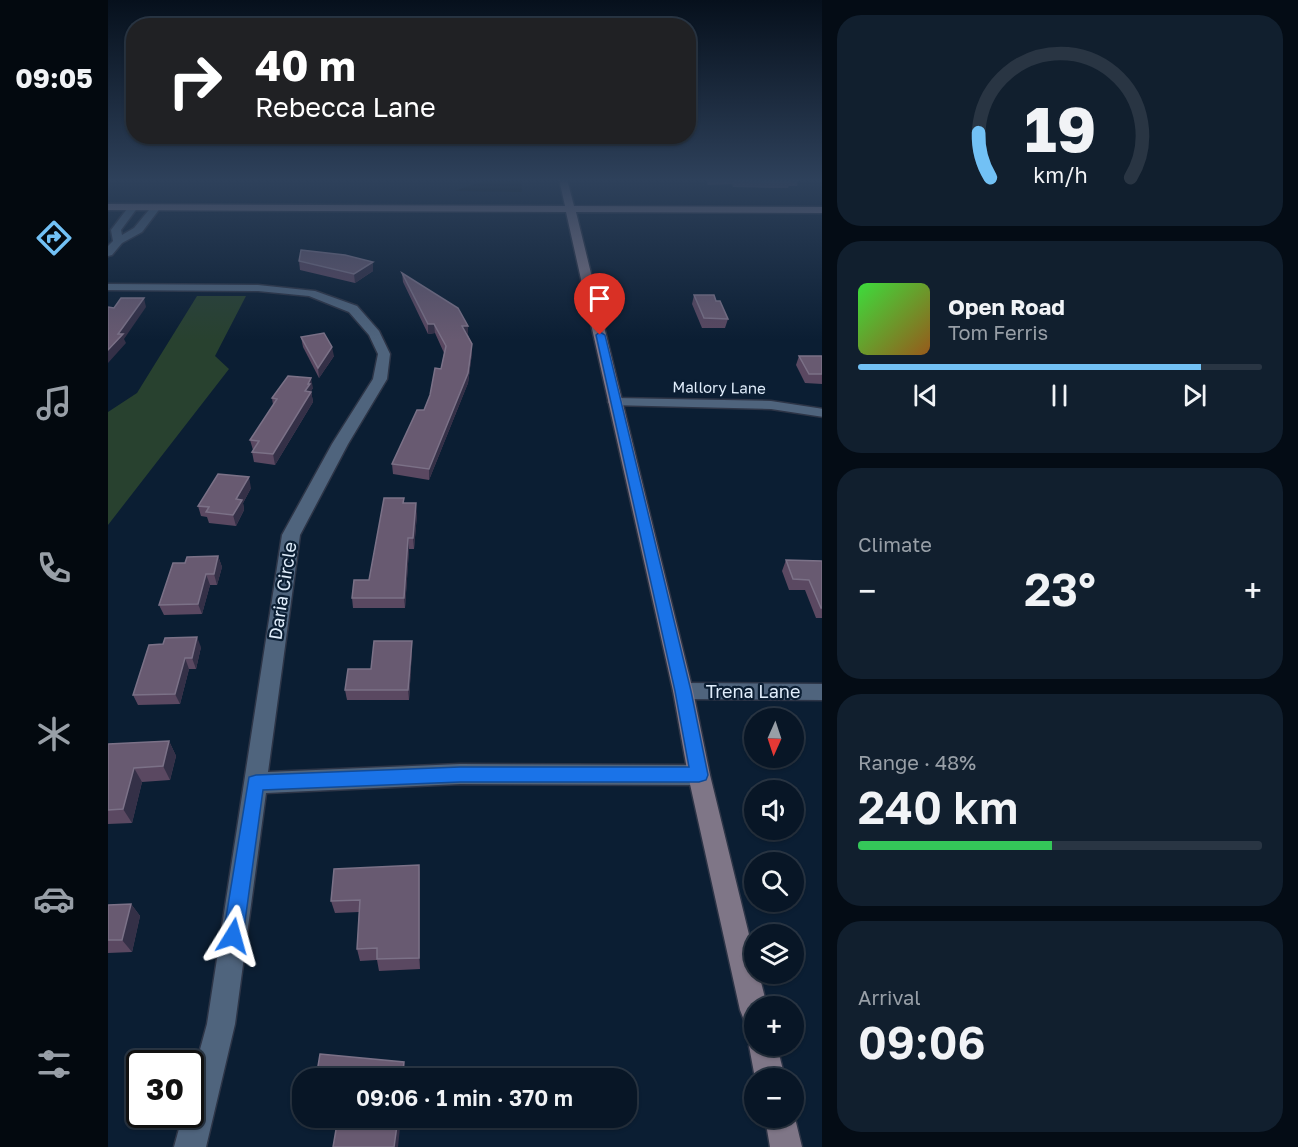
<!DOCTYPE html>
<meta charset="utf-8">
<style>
body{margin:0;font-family:"Golos Text",sans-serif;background:#111f2e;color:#f1f3f6;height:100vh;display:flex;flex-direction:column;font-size:22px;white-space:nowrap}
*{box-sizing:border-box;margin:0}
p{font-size:20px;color:#989fa7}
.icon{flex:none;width:33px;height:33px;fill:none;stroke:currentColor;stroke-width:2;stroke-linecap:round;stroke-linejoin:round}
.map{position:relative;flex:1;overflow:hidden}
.drawer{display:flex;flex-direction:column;gap:15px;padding:15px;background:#040c15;width:476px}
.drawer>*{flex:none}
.hud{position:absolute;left:18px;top:18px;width:570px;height:126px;border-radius:24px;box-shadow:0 2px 4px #0004,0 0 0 2px #293543;background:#202124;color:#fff;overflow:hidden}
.needle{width:39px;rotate:183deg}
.controls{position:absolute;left:636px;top:708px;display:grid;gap:12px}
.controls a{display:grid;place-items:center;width:60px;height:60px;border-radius:50%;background:#081626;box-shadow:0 2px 4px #0004,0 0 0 2px #293543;font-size:30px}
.speed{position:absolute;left:18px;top:1050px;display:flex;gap:12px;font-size:30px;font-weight:700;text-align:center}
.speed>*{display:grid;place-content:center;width:78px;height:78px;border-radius:50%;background:#081626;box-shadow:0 2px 4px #0004,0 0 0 2px #293543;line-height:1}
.speed .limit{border:3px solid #111;border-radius:9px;background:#fff;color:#111}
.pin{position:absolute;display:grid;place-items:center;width:51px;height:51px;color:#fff;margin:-62px -26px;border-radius:50% 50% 50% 0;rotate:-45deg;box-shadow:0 0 6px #0007}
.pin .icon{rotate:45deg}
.me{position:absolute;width:66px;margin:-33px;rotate:8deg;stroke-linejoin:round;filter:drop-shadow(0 0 4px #0008)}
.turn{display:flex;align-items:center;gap:21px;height:126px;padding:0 30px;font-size:27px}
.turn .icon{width:78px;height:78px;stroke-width:2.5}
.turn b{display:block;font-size:42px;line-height:51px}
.big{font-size:45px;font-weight:600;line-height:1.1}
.drawer .widget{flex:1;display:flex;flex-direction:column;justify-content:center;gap:9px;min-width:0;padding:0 21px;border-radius:24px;background:#111f2e}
.drawer .dial{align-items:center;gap:0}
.dial svg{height:156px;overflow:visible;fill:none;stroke:#293543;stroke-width:7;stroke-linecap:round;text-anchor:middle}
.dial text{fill:#f1f3f6;stroke:none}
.song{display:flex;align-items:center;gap:18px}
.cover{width:72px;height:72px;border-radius:9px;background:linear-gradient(135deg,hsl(120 70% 55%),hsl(30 70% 35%))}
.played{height:6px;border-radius:3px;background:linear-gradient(90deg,#72c1f5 85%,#293543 85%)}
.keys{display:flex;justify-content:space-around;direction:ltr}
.heat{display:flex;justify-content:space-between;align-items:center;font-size:33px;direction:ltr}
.charge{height:9px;border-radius:4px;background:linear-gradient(90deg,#34c759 48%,#293543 0)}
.trip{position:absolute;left:184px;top:1068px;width:345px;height:60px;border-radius:24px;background:#081626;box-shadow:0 2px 4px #0004,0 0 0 2px #293543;font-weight:600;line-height:60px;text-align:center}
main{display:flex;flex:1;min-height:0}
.dock{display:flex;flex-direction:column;width:108px;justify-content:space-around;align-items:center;background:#03090f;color:#989fa7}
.dock .icon{width:42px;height:42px}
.dock .current{color:#72c1f5}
.dock b{font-size:27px;color:#f1f3f6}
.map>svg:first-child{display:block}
</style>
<main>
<nav class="dock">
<b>09:05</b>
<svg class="icon current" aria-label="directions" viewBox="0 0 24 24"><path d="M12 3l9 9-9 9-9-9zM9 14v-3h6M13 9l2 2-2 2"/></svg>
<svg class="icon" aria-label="music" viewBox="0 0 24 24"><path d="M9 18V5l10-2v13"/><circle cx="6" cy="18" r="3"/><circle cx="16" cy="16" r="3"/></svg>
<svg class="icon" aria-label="phone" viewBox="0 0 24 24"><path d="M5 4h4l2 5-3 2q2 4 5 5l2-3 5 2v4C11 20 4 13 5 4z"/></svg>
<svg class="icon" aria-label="climate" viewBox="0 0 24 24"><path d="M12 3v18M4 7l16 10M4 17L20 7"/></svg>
<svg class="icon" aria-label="car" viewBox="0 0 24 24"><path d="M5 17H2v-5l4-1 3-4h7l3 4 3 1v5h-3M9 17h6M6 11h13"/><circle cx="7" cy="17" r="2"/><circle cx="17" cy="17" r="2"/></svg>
<svg class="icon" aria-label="filters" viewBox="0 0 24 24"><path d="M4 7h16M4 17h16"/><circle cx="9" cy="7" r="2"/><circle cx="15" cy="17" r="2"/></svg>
</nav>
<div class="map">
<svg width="715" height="1147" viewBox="0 0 715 1147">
<rect width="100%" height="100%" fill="#0b1e33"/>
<path fill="#28412f" d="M89,296H138L107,356L121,369L0,525V412L29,393Z"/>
<path fill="#021114" d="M382,179H413L414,192L346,191Z"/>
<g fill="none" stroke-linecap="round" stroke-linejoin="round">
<defs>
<g id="street">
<path d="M22,205L30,207L13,230L14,235L26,228L45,205L53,207L34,232L14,243L4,255L0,256V246L5,241L3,230Z"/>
<path d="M0,284L150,285L207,291L249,306L271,331L282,354L279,379L240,444L192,535L160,772L352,764L591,765L599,768L602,775L599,782L591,785L352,784L158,793L127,1024L98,1147H66L75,1114H82V1086L99,1024L174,535L224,444L265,379L270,354L261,335L241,312L201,296L150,291L0,290Z"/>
<path d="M507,398L663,401L715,409V417L663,409L502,405L500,402L502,399Z"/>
<path d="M575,683L715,684V700L575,699L568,697L565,691L568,685Z"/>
</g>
<g id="secondary">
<path d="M451,179H459L466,206L715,207V213L468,212L585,691L602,775L646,955V974H651L659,1006H646V1024L636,1020L632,1010L580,775L565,691L458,212L0,210V204L457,206Z"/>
<path d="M646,1035V1046H669L677,1078H647L641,1046Z"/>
<path d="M686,1114L694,1147H662L657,1118H686Z"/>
</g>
</defs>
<use href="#street" stroke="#2d3547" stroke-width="3"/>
<use href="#secondary" stroke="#2d3547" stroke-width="3"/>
<use href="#street" fill="#4f647d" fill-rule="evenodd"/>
<use href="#secondary" fill="#7f7687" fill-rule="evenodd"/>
</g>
<g fill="#5a4861">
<path d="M597,179H689L690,180L689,186H681L680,188H666L625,187L624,184L600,185Z"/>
<path d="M191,261L265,271L247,283L192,270Z"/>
<path d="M294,273L360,335L364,344V353L360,383L321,480L285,474L284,464L316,410L333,369L336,353L327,333L320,334L295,282Z"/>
<path d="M586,295L608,301L620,319L617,328H594L584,304Z"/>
<path d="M193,337L226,356L211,378L195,347Z"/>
<path d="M691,356H714V384L697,383L688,365Z"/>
<path d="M205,388L203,391L205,402L167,465L146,462L144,452L145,450L142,440L165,405L164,398Z"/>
<path d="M143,488L135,503L136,510L128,526L101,523L99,517L93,516L90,506Z"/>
<path d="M296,503L309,514L306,549H301L297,608H245L244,598L261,580Z"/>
<path d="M110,556L114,567L109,585H102L94,614L56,615L51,605Z"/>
<path d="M678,560L714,561V618H708L697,590H681L674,571Z"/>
<path d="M304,641V651L301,700H239L237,690L263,669Z"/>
<path d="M93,647L88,669H81L72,704L30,705L25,695Z"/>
<path d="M61,741L68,756L62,780L34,782L24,823L0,824V744Z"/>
<path d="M311,865L312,878V969L271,971L269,960L252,961L249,949L251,912L227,913L223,901Z"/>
<path d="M23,904L32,916L24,952L0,953V905Z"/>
</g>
<g fill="#343047">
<path d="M265,262V271L247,283L246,274Z"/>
<path d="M36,298L38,307L16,339L18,343L0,363V350L10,334Z"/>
<path d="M320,324H326L327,333L320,334Z"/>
<path d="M354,326H360V335Z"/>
<path d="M364,344V353L360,383L321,480V469Z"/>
<path d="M224,347L226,356L211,378L210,368Z"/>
<path d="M203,378L205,388L203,391L205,402L167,465L165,454Z"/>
<path d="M141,477L143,488L135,503L136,510L128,526L125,515L128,499Z"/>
<path d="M308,503L309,514L306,549L305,538Z"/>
<path d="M300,538L301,549L297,608L296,598Z"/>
<path d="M110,556L114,567L109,585L106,574Z"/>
<path d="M98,574L102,585L94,614L90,604Z"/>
<path d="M89,637L93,647L88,669L84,658Z"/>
<path d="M304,641V651L301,700L300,690Z"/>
<path d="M77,658L81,669L72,704L67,694Z"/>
<path d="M61,741L68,756L62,780L55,766Z"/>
<path d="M26,768L34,782L24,823L15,809Z"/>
<path d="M311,865L312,878V969L311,958Z"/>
<path d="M23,904L32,916L24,952L14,940Z"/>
<path d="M296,1062L298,1071L297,1078H294Z"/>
<path d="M290,1118H293L290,1147H286Z"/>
</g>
<g fill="#685a71" stroke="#7b7187" stroke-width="1.5">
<path d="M626,179H689L690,180H681L682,182H668L627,181Z"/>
<path d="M193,250L237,255L265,262L246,274L191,261Z"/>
<path d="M294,273L350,308L360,326H354L364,344L360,373L321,469L284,464L309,410H316L322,395L327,368L333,369L338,346L326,324H320Z"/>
<path d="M586,295H606L608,301H612L620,319L596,318Z"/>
<path d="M13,298H36L10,334H15L0,350V307L6,308Z"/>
<path d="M216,333L224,347L210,368L193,337Z"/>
<path d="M691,356H714V374H701Z"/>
<path d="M180,376L203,378L200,384H202L197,391L203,392L165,454L144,452L151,441L142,440L169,399L164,398Z"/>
<path d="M110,474L141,477L128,499L134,500L125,515L98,512L101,507L90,506Z"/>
<path d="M276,498H296L295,503H308L305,538H300L296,598H244L246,580H261Z"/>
<path d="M110,556L106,574H98L90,604L51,605L65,563H77L79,557Z"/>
<path d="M678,560L714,561V608H713L701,580L685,579Z"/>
<path d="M89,637L84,658H77L67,694L25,695L41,645L55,644L57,638Z"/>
<path d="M266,641H304L300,690H237L240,669H263Z"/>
<path d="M61,741L55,766L26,768L15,809L0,810V744Z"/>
<path d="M311,865V958L269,959V948L249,949L252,900L223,901L226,869Z"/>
<path d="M23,904L14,940H0V905Z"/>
<path d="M212,1054L296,1062L294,1078H208Z"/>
<path d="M230,1118H290L286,1147H225Z"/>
</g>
<linearGradient id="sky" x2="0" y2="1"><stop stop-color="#06101c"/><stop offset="0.53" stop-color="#2e415b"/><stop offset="1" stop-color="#2e415b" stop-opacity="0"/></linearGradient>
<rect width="715" height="340" fill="url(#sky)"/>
<path fill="#1a73e8" stroke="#114b97" stroke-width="1.5" d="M492,332L497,335L583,691L600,775L598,780L591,782H352L155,790L135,936L132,943L125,946L118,943L115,936L141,777L148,775L352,767H581L567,691L488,335Z"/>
<g text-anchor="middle" stroke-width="4.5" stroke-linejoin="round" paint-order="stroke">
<g font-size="15" fill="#e0edfb" stroke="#0b1e33">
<text transform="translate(611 388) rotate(1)" y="5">Mallory Lane</text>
</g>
<g font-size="18" fill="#e0edfb" stroke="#0b1e33">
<text transform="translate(175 591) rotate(-81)" y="6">Daria Circle</text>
<text x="645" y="698">Trena Lane</text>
</g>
</g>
</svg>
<div class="controls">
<a><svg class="needle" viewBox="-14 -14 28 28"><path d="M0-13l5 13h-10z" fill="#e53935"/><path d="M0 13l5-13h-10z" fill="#989fa7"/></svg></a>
<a><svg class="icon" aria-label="sound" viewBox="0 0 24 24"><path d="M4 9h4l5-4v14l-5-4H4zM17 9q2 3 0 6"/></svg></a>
<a><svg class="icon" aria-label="search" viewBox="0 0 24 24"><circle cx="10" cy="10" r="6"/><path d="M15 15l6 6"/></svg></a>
<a><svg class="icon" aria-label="layers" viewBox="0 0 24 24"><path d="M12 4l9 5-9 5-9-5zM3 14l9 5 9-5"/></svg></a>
<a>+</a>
<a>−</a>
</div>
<div class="speed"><div class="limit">30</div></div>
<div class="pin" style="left:492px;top:335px;background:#d93025"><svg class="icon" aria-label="arrive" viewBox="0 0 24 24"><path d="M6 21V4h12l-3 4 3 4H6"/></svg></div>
<svg class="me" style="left:125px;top:936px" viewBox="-20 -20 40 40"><path d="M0-17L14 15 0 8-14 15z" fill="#1a73e8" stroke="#fff" stroke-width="4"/></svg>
<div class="trip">09:06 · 1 min · 370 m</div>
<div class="hud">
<div class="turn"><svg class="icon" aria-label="right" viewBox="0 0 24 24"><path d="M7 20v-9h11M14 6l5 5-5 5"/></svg><div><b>40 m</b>Rebecca Lane</div></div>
</div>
</div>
<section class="drawer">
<div class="widget dial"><svg viewBox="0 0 100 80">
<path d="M14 69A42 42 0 1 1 86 69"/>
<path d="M14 69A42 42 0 0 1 8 46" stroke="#72c1f5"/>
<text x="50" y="56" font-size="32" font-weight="700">19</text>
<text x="50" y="72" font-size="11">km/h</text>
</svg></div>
<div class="widget">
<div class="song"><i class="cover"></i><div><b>Open Road</b><p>Tom Ferris</p></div></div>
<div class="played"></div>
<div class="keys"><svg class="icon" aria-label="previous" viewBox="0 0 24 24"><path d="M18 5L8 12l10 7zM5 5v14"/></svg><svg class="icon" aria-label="pause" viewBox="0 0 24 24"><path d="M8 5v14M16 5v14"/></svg><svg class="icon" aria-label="next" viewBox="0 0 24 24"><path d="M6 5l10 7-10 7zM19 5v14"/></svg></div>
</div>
<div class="widget"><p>Climate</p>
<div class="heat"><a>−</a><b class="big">23°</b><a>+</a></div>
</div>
<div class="widget"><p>Range · 48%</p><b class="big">240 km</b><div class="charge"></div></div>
<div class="widget"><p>Arrival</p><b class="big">09:06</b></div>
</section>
</main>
